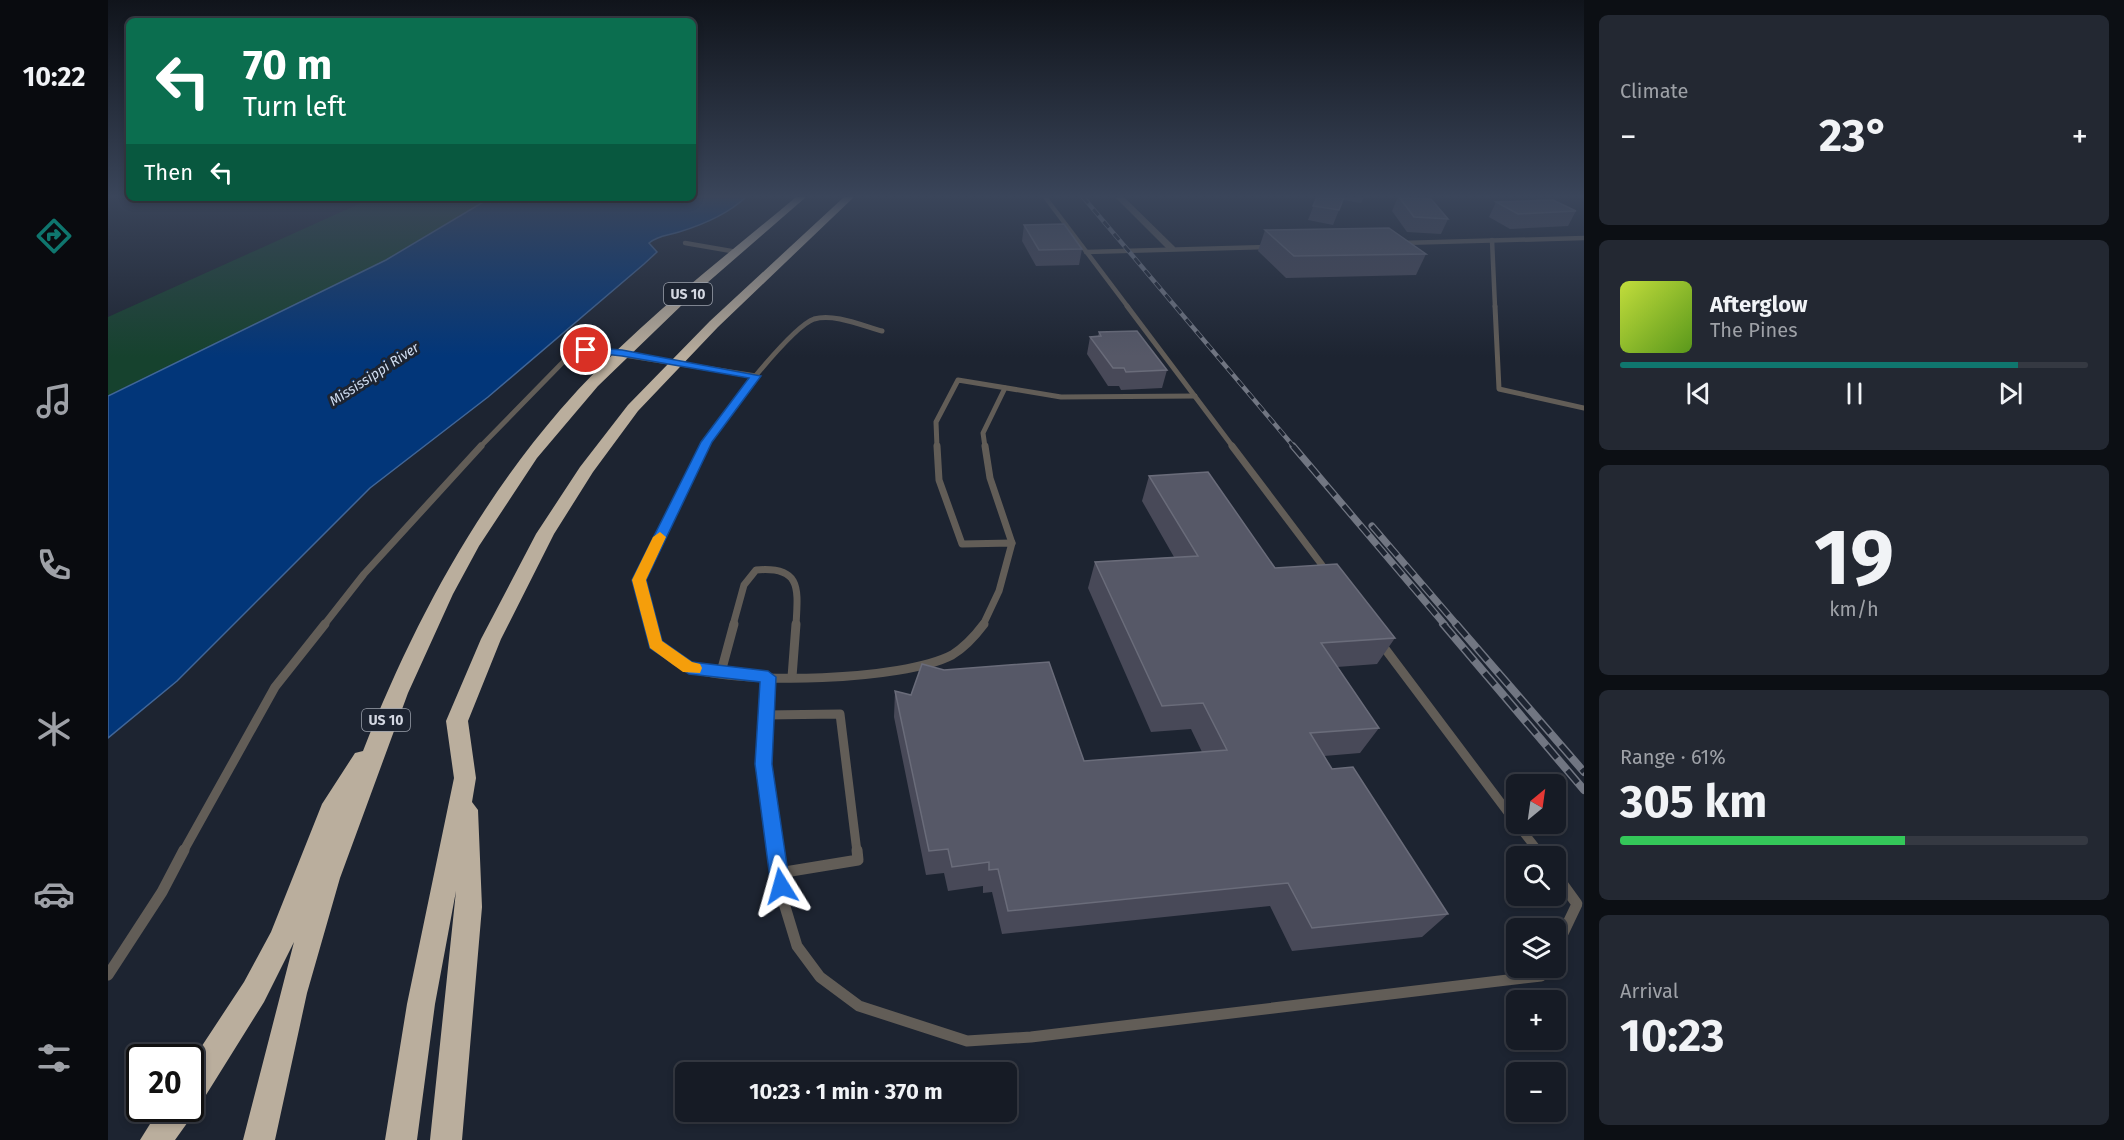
<!DOCTYPE html>
<meta charset="utf-8">
<style>
body{margin:0;font-family:"Fira Sans",sans-serif;background:#232832;color:#f1f3f6;height:100vh;display:flex;flex-direction:column;font-size:22px;white-space:nowrap}
*{box-sizing:border-box;margin:0}
p{font-size:20px;color:#9ea1a7}
.icon{flex:none;width:33px;height:33px;fill:none;stroke:currentColor;stroke-width:2;stroke-linecap:round;stroke-linejoin:round}
.map{position:relative;flex:1;overflow:hidden}
.panel{display:flex;flex-direction:column;gap:15px;padding:15px;background:#0c0f14;width:540px}
.panel>*{flex:none}
.guide{position:absolute;left:18px;top:18px;width:570px;height:183px;border-radius:9px;box-shadow:0 3px 9px #0003,0 0 0 2px #353942;background:#0b6e4f;color:#fff;overflow:hidden}
.needle{width:39px;rotate:29deg}
.controls{position:absolute;left:1398px;top:774px;display:grid;gap:12px}
.controls a{display:grid;place-items:center;width:60px;height:60px;border-radius:9px;background:#161b25;box-shadow:0 3px 9px #0003,0 0 0 2px #353942;font-size:30px}
.speed{position:absolute;left:18px;top:1044px;display:flex;gap:12px;font-size:30px;font-weight:700;text-align:center}
.speed>*{display:grid;place-content:center;width:78px;height:78px;border-radius:50%;background:#161b25;box-shadow:0 3px 9px #0003,0 0 0 2px #353942;line-height:1}
.speed .limit{border:3px solid #111;border-radius:9px;background:#fff;color:#111}
.pin{position:absolute;display:grid;place-items:center;width:51px;height:51px;color:#fff;margin:-26px;border:3px solid #fff;border-radius:50%;box-shadow:0 2px 6px #0007}
.me{position:absolute;width:66px;margin:-33px;rotate:352deg;stroke-linejoin:round;filter:drop-shadow(0 0 4px #0008)}
.turn{display:flex;align-items:center;gap:21px;height:126px;padding:0 18px;font-size:27px}
.turn .icon{width:78px;height:78px;stroke-width:2.5}
.turn b{display:block;font-size:42px;line-height:51px}
.then{display:flex;align-items:center;height:57px;padding:0 18px;background:#0003;gap:12px;font-size:22px}
.big{font-size:45px;font-weight:700;line-height:1.1}
.panel .widget{flex:1;display:flex;flex-direction:column;justify-content:center;gap:9px;min-width:0;padding:0 21px;border-radius:9px;background:#232832}
.panel .dial{align-items:center;gap:0}
.dial b{font-size:78px;line-height:1}
.song{display:flex;align-items:center;gap:18px}
.cover{width:72px;height:72px;border-radius:9px;background:linear-gradient(135deg,hsl(70 70% 55%),hsl(90 70% 35%))}
.played{height:6px;border-radius:3px;background:linear-gradient(90deg,#0f766e 85%,#353942 85%)}
.keys{display:flex;justify-content:space-around;direction:ltr}
.heat{display:flex;justify-content:space-between;align-items:center;font-size:33px;direction:ltr}
.charge{height:9px;border-radius:4px;background:linear-gradient(90deg,#34c759 61%,#353942 0)}
.trip{position:absolute;left:567px;top:1062px;width:342px;height:60px;border-radius:9px;background:#161b25;box-shadow:0 3px 9px #0003,0 0 0 2px #353942;font-weight:700;line-height:60px;text-align:center}
main{display:flex;flex:1;min-height:0}
.menu{display:flex;flex-direction:column;width:108px;justify-content:space-around;align-items:center;background:#090b0f;color:#9ea1a7}
.menu .icon{width:42px;height:42px}
.menu .current{color:#0f766e}
.menu b{font-size:27px;color:#f1f3f6}
.map>svg:first-child{display:block}
</style>
<main>
<nav class="menu">
<b>10:22</b>
<svg class="icon current" aria-label="directions" viewBox="0 0 24 24"><path d="M12 3l9 9-9 9-9-9zM9 14v-3h6M13 9l2 2-2 2"/></svg>
<svg class="icon" aria-label="music" viewBox="0 0 24 24"><path d="M9 18V5l10-2v13"/><circle cx="6" cy="18" r="3"/><circle cx="16" cy="16" r="3"/></svg>
<svg class="icon" aria-label="phone" viewBox="0 0 24 24"><path d="M5 4h4l2 5-3 2q2 4 5 5l2-3 5 2v4C11 20 4 13 5 4z"/></svg>
<svg class="icon" aria-label="climate" viewBox="0 0 24 24"><path d="M12 3v18M4 7l16 10M4 17L20 7"/></svg>
<svg class="icon" aria-label="car" viewBox="0 0 24 24"><path d="M5 17H2v-5l4-1 3-4h7l3 4 3 1v5h-3M9 17h6M6 11h13"/><circle cx="7" cy="17" r="2"/><circle cx="17" cy="17" r="2"/></svg>
<svg class="icon" aria-label="filters" viewBox="0 0 24 24"><path d="M4 7h16M4 17h16"/><circle cx="9" cy="7" r="2"/><circle cx="15" cy="17" r="2"/></svg>
</nav>
<div class="map">
<svg width="1476" height="1140" viewBox="0 0 1476 1140">
<rect width="100%" height="100%" fill="#1d2431"/>
<path fill="#16422e" d="M264,198H382L278,260L0,396V317Z"/>
<path fill="#023679" stroke="#416698" stroke-width="1.5" d="M638,197C621,213 594,225 571,232C559,236 551,235 541,243L549,252L536,264L380,397L262,488L69,681L0,738V396L278,260L382,198Z"/>
<g fill="none" stroke-linecap="round" stroke-linejoin="round">
<g stroke="#625d57" stroke-width="4.5">
<path d="M937,197L1020,307"/>
<path d="M1384,240L1387,307"/>
<path d="M577,243L629,252"/>
<path d="M1294,243L1476,238"/>
<path d="M978,252L1159,247"/>
</g>
<g stroke="#625d57" stroke-width="5">
<path d="M1019,306L1125,447"/>
<path d="M1387,306L1391,389L1476,408"/>
<path d="M372,447L458,359L478,349L648,376"/>
<path d="M596,447C607,423 683,327 706,319C726,313 755,326 774,331"/>
<path d="M829,447L828,422L850,380L953,397L1087,396"/>
<path d="M877,447L875,433L897,388"/>
</g>
<g stroke="#625d57" stroke-width="7">
<path d="M829,446L831,480L854,544L904,543L891,591L875,625"/>
<path d="M877,446L882,478L904,543"/>
<path d="M1124,446L1220,573"/>
<path d="M216,625L256,574L373,446"/>
<path d="M541,625L531,580L596,446"/>
<path d="M625,625L636,585L648,570C694,566 690,589 688,625"/>
</g>
<g stroke="#625d57" stroke-width="9">
<path d="M540,624C546,644 561,661 582,668C636,685 794,681 844,655C857,647 867,636 876,624"/>
<path d="M1272,642L1408,823"/>
<path d="M613,672L626,624"/>
<path d="M660,677L656,764L668,852"/>
<path d="M684,677L688,624"/>
<path d="M658,715L732,714L749,852"/>
<path d="M1409,824L1431,852"/>
<path d="M75,852L167,687L217,624"/>
</g>
<g stroke="#625d57" stroke-width="11">
<path d="M668,850L675,900L689,946L712,977L751,1006L859,1041L923,1037L1433,976L1438,968"/>
<path d="M1430,850L1434,856"/>
<path d="M671,873L750,860L749,850"/>
<path d="M1448,875L1469,904L1448,948"/>
<path d="M0,975L54,892L76,850"/>
</g>
<path fill="#625d57" fill-rule="evenodd" d="M1007,197H1016L1067,247V251H1061Z"/>
<g fill="#baae9d" fill-rule="evenodd">
<path d="M688,197H698L576,303L490,386L429,458L371,546L345,594L300,693L232,878L199,993L167,1140H135L186,942L156,1002L93,1103L85,1106L82,1119L67,1140H32L52,1108H82V1064L136,982L163,932L214,804L247,753L255,751C303,628 366,510 452,410C521,330 607,265 688,197Z"/>
<path d="M736,197H746L610,327L530,411L485,472L446,534L393,639L360,721L368,778L364,802L370,810L374,907L354,1140H322L348,891L327,1004L309,1140H277L299,1004L346,778L338,721L373,639L428,534L472,467L520,405L602,321Z"/>
</g>
<defs>
<path id="rail-far2" d="M975,197L1186,447"/>
<g id="rail-far1">
<path d="M1185,446L1337,625"/>
<path d="M1264,526L1349,625"/>
</g>
<g id="rail">
<path d="M1335,624L1476,790"/>
<path d="M1348,624L1476,772"/>
</g>
</defs>
<use href="#rail-far2" stroke="#717682" stroke-width="4.5"/>
<use href="#rail-far1" stroke="#717682" stroke-width="7"/>
<use href="#rail" stroke="#717682" stroke-width="8"/>
<use href="#rail-far2" stroke="#1d2431" stroke-width="3" stroke-dasharray="8" stroke-linecap="butt"/>
<use href="#rail-far1" stroke="#1d2431" stroke-width="4.5" stroke-dasharray="13" stroke-linecap="butt"/>
<use href="#rail" stroke="#1d2431" stroke-width="5" stroke-dasharray="16" stroke-linecap="butt"/>
</g>
<g fill="#484958">
<path d="M1209,197H1256L1253,203L1235,200L1225,225L1200,220Z"/>
<path d="M1290,197H1302L1340,219L1333,234L1299,232L1284,211Z"/>
<path d="M1388,202L1468,211L1460,226L1402,229L1381,217Z"/>
<path d="M916,225L974,249L971,265L928,266L914,241Z"/>
<path d="M1157,230L1318,254L1308,275L1178,278L1150,251Z"/>
<path d="M991,332L1059,370L1054,388L1013,390L1011,386H1000L979,354L982,337L990,336Z"/>
<path d="M1041,476L1167,568L1287,638L1269,664L1229,667L1271,728L1252,753L1216,756L1224,769L1340,914L1314,937L1184,951L1162,906L894,934L884,892L875,893V886L840,891L836,873L818,875L786,717L787,691L976,761L1094,752L1083,729L1043,732L980,588L987,562L1066,557L1034,501Z"/>
</g>
<g fill="#565867" stroke="#6a6c7a" stroke-width="1.5">
<path d="M1209,197H1236L1231,210L1205,206Z"/>
<path d="M1291,197L1323,199L1340,219L1306,217Z"/>
<path d="M1445,200L1468,211L1410,214L1388,202Z"/>
<path d="M956,224L974,249L931,250L916,225Z"/>
<path d="M1281,228L1318,254L1186,256L1157,230Z"/>
<path d="M1029,331L1059,370L1018,372L1016,368H1005L982,337L993,336L991,332Z"/>
<path d="M1100,472L1167,568L1229,564L1287,638L1213,643L1271,728L1202,733L1224,769L1245,767L1340,914L1204,928L1180,883L900,911L890,869L881,870V862L844,867L840,849L821,851L787,691L803,695L814,664L836,670L941,662L976,761L1119,750L1095,703L1054,706L987,562L1090,556L1041,476Z"/>
</g>
<linearGradient id="sky" x2="0" y2="1"><stop stop-color="#10141b"/><stop offset="0.55" stop-color="#3a455a"/><stop offset="1" stop-color="#3a455a" stop-opacity="0"/></linearGradient>
<rect width="1476" height="357" fill="url(#sky)"/>
<path fill="#1a73e8" stroke="#114b97" stroke-width="1.5" d="M474,347L514,350L653,376L604,442L538,580L554,641L584,662L660,671L668,677L664,764L682,886L680,893L673,895L666,893L663,886L647,764L652,682L581,674L542,648L524,580L593,442L641,378L514,356L478,352H474Z"/>
<path fill="#f59e0b" d="M552,532L558,537L538,580L554,641L584,662L592,664L594,668L592,673L575,672L542,648L524,580L545,537Z"/>
<g text-anchor="middle" stroke-width="6" stroke-linejoin="round" paint-order="stroke">
<g fill="#1d2431" stroke="#9ca1ac" stroke-width="1.5">
<rect x="556" y="283" width="48" height="22" rx="4.5"/>
<rect x="254" y="709" width="48" height="22" rx="4.5"/>
</g>
<g font-size="14" font-weight="bold" fill="#d3d7e1">
<text x="580" y="299">US 10</text>
<text x="278" y="725">US 10</text>
</g>
<g font-size="14" font-style="italic" fill="#cfdcf0" stroke="#1d2431">
<text transform="translate(266 374) rotate(-33)" y="5">Mississippi River</text>
</g>
</g>
</svg>
<div class="controls">
<a><svg class="needle" viewBox="-14 -14 28 28"><path d="M0-13l5 13h-10z" fill="#e53935"/><path d="M0 13l5-13h-10z" fill="#9ea1a7"/></svg></a>
<a><svg class="icon" aria-label="search" viewBox="0 0 24 24"><circle cx="10" cy="10" r="6"/><path d="M15 15l6 6"/></svg></a>
<a><svg class="icon" aria-label="layers" viewBox="0 0 24 24"><path d="M12 4l9 5-9 5-9-5zM3 14l9 5 9-5"/></svg></a>
<a>+</a>
<a>−</a>
</div>
<div class="speed"><div class="limit">20</div></div>
<div class="pin" style="left:478px;top:350px;background:#d93025"><svg class="icon" aria-label="arrive" viewBox="0 0 24 24"><path d="M6 21V4h12l-3 4 3 4H6"/></svg></div>
<svg class="me" style="left:673px;top:886px" viewBox="-20 -20 40 40"><path d="M0-17L14 15 0 8-14 15z" fill="#1a73e8" stroke="#fff" stroke-width="4"/></svg>
<div class="trip">10:23 · 1 min · 370 m</div>
<div class="guide">
<div class="turn"><svg class="icon" aria-label="left" viewBox="0 0 24 24"><path d="M17 20v-9H6M10 6l-5 5 5 5"/></svg><div><b>70 m</b>Turn left</div></div>
<div class="then">Then<svg class="icon" aria-label="left" viewBox="0 0 24 24"><path d="M17 20v-9H6M10 6l-5 5 5 5"/></svg></div>
</div>
</div>
<section class="panel">
<div class="widget"><p>Climate</p>
<div class="heat"><a>−</a><b class="big">23°</b><a>+</a></div>
</div>
<div class="widget">
<div class="song"><i class="cover"></i><div><b>Afterglow</b><p>The Pines</p></div></div>
<div class="played"></div>
<div class="keys"><svg class="icon" aria-label="previous" viewBox="0 0 24 24"><path d="M18 5L8 12l10 7zM5 5v14"/></svg><svg class="icon" aria-label="pause" viewBox="0 0 24 24"><path d="M8 5v14M16 5v14"/></svg><svg class="icon" aria-label="next" viewBox="0 0 24 24"><path d="M6 5l10 7-10 7zM19 5v14"/></svg></div>
</div>
<div class="widget dial"><b>19</b><p>km/h</p></div>
<div class="widget"><p>Range · 61%</p><b class="big">305 km</b><div class="charge"></div></div>
<div class="widget"><p>Arrival</p><b class="big">10:23</b></div>
</section>
</main>
